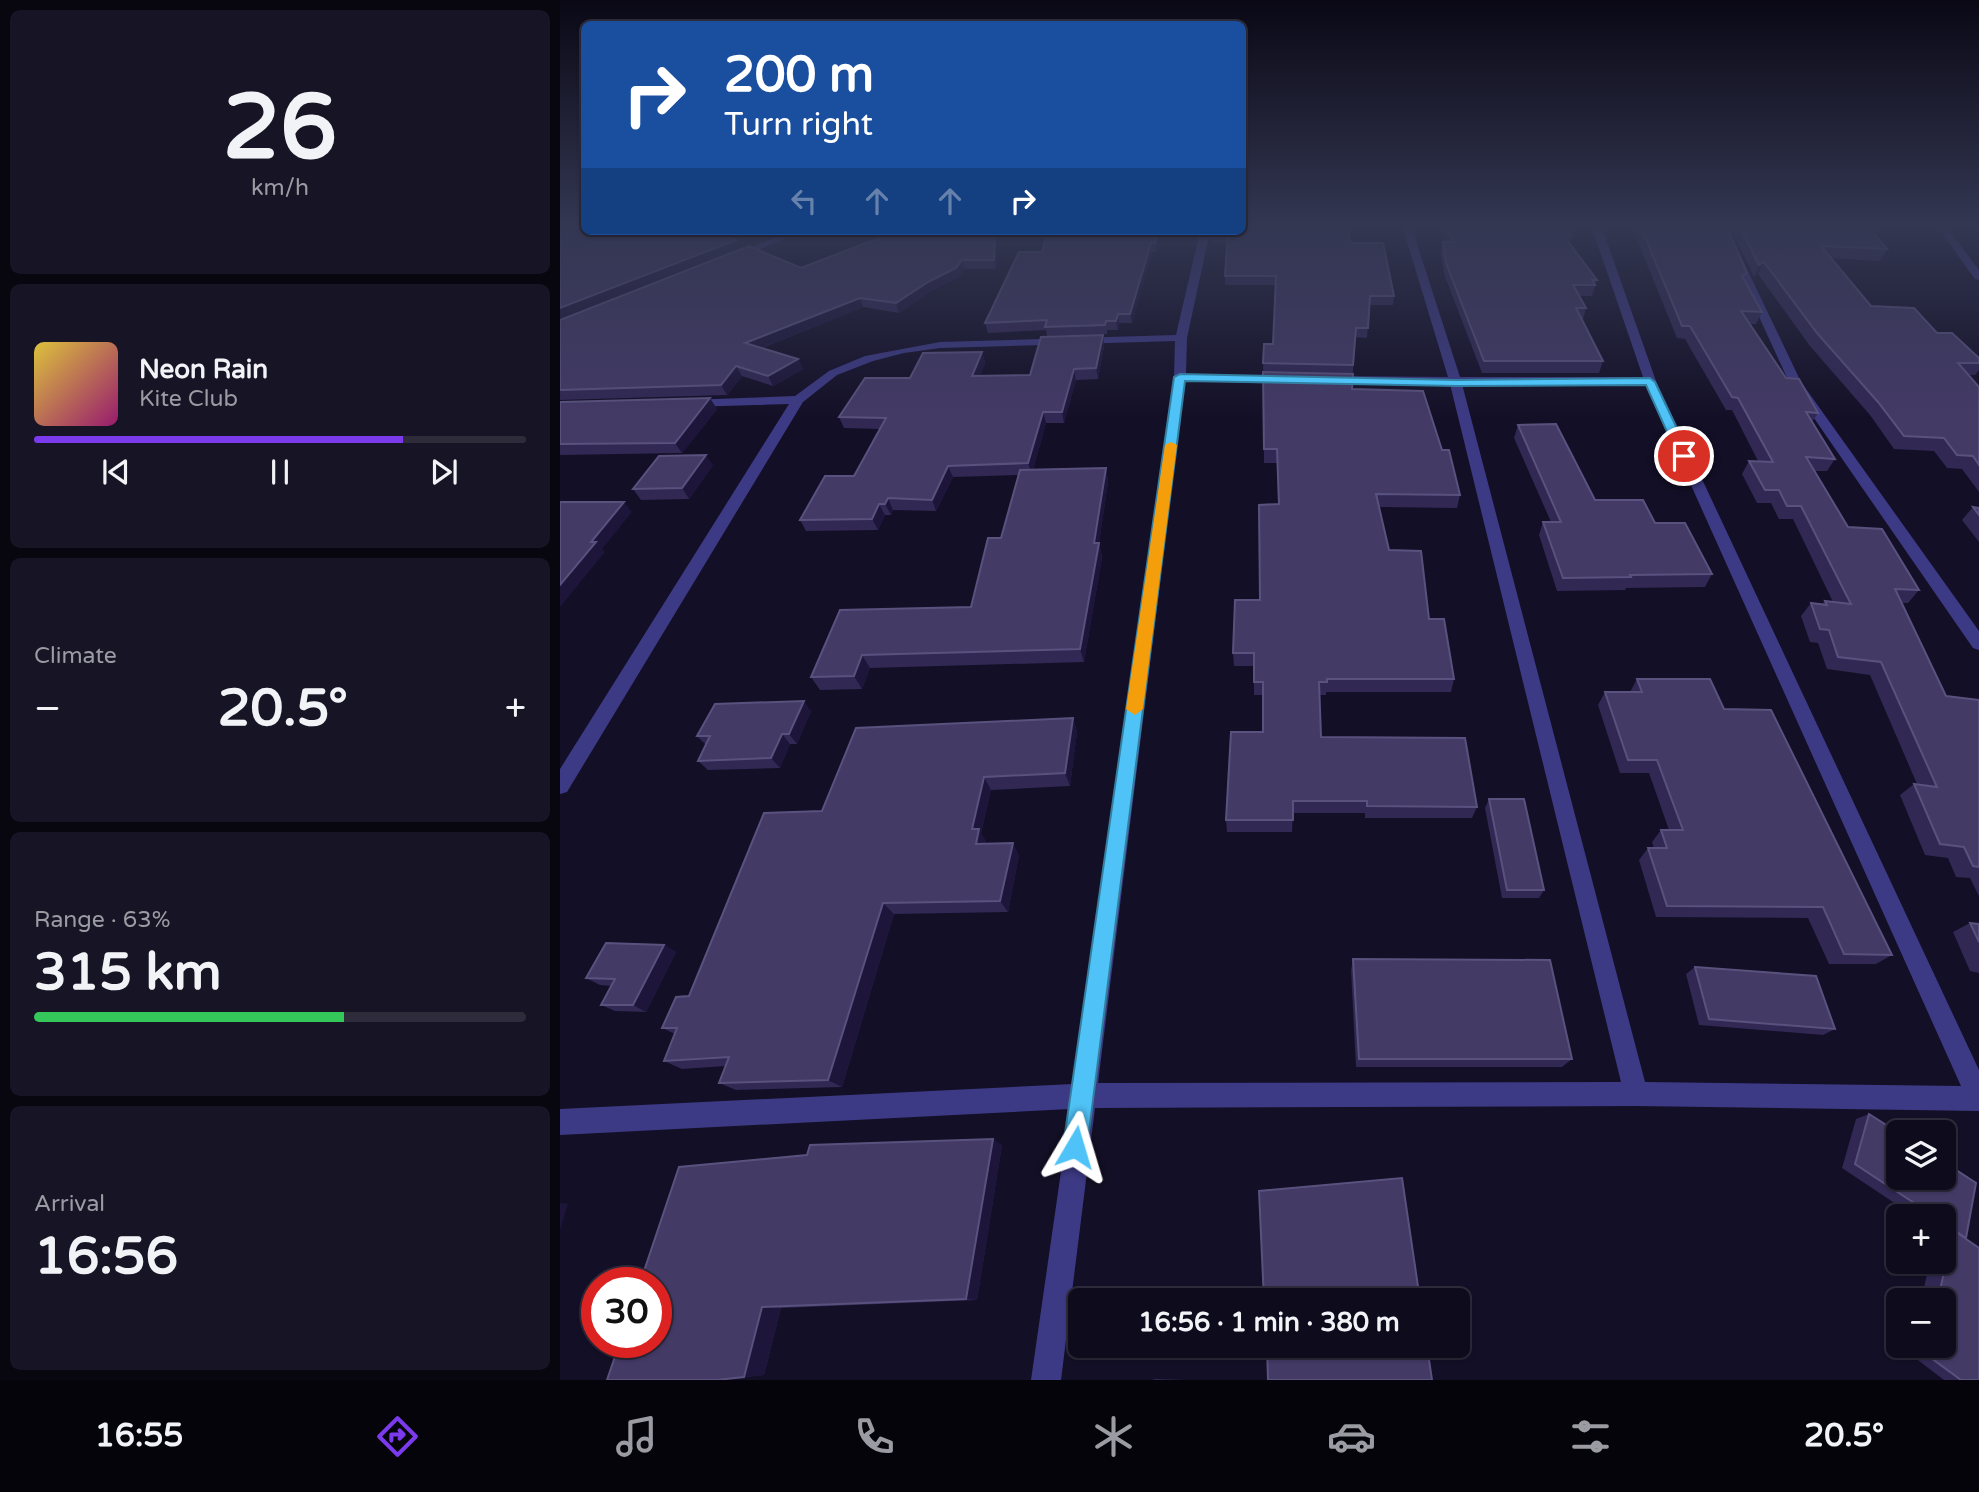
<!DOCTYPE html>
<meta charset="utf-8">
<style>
body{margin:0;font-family:"Varela Round",sans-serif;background:#171425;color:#f1f3f6;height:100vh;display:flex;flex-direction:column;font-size:26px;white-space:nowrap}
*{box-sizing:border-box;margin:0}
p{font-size:23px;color:#9b9ba3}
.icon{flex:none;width:38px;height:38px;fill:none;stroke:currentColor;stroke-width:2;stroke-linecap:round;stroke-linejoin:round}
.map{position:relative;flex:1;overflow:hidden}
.side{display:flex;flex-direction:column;gap:10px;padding:10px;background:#08060f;width:560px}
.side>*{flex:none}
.hud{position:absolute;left:21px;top:21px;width:665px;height:214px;border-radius:10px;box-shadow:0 2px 5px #0004,0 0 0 2px #2e2b3b;background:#1a4fa0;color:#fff;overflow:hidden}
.tools{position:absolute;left:1326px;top:1120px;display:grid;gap:14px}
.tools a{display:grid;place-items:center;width:70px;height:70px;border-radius:10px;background:#0e0b1c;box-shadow:0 2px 5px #0004,0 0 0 2px #2e2b3b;font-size:35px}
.speed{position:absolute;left:21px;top:1267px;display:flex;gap:14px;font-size:35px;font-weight:700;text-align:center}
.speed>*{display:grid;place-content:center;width:91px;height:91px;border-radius:50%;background:#0e0b1c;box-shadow:0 2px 5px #0004,0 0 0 2px #2e2b3b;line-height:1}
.speed .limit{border:10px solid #d22;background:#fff;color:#111}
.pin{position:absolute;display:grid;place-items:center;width:60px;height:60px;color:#fff;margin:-30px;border:4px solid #fff;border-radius:50%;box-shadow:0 2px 7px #0007}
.me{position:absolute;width:77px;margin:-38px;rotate:7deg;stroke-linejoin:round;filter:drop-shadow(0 0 5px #0008)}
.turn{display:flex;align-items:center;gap:24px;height:147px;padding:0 28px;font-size:32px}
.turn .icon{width:91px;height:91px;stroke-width:2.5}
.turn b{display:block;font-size:49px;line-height:60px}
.lanes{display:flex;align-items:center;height:66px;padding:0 28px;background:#0003;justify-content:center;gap:35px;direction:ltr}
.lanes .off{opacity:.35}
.big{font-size:52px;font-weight:800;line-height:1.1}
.side .card{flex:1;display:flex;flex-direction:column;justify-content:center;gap:10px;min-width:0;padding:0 24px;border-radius:10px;background:#171425}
.side .dial{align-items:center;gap:0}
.dial b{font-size:91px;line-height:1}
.song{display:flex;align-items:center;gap:21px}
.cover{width:84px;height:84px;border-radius:10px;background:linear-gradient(135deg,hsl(50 70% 55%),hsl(320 70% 35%))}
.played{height:7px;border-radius:4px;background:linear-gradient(90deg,#7c3aed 75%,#2e2b3b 75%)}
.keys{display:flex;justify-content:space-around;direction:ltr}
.heat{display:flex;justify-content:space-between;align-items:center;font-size:38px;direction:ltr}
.charge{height:10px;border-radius:5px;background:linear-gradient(90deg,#34c759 63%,#2e2b3b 0)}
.trip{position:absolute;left:508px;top:1288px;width:402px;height:70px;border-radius:10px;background:#0e0b1c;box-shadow:0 2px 5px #0004,0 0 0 2px #2e2b3b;font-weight:800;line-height:70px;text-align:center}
.menu{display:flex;height:112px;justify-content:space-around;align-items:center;background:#06040b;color:#9b9ba3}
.menu .icon{width:49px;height:49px}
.menu .active{color:#7c3aed}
.menu b{font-size:32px;color:#f1f3f6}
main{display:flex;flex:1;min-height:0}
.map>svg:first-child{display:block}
</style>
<main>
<section class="side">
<div class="card dial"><b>26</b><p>km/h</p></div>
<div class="card">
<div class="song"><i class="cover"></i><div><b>Neon Rain</b><p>Kite Club</p></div></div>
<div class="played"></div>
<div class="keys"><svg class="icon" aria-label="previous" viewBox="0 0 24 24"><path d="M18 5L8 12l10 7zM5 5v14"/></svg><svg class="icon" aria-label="pause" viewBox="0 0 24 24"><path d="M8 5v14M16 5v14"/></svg><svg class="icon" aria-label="next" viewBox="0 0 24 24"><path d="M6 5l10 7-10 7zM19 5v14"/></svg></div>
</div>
<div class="card"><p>Climate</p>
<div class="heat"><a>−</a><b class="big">20.5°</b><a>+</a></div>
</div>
<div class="card"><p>Range · 63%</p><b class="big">315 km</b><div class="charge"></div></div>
<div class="card"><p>Arrival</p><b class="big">16:56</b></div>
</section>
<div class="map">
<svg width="1419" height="1380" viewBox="0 0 1419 1380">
<rect width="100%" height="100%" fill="#130f26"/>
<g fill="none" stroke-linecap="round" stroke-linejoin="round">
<g fill="#3d3a85" fill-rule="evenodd">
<path d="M842,225H851L900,377H1083L1031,225H1041L1096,381L1419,1070V1111L1076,1106L535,1108L501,1380H471L510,1109L0,1135V1109L513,1084L614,377L615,341L380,348L344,353L313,361L277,375L243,402L7,792L0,794V769L229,404L130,407L124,403L126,400L235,396L269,371L305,356L380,342L616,335L640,231H650L627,338L626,374L726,376L732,380L726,384L625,381L538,1083L1061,1082L890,384H768L762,380L768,376L888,377ZM902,384L1086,385L1401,1086L1085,1082Z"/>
<path d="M1157,225H1166L1241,382L1419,631V650L1413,648L1229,382Z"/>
<path d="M1376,225H1385L1419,270V280L1415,279Z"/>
<path d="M232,231H245L175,259L167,257Z"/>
</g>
</g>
<g fill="#312854">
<path d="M879,225H1004L1012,235L1010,244L1037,280L1032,296H1019L1026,308L1023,320H1021L1043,361L1039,373H922L884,274L881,253L883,242H887Z"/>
<path d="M1071,225H1166L1184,280L1202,312L1196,324H1190L1226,378L1258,413L1252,422L1275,459L1267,471H1254L1288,527L1359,590L1348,603H1341L1386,696L1419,700V896L1410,878L1396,877L1388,858L1365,855L1340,795L1354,784H1357L1310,675L1267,669L1258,643L1250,642L1241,616L1251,603L1262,604L1265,601L1273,602L1233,519H1219L1211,503H1197L1182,474L1189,461H1198L1172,410H1166L1125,339L1117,338Z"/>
<path d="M1169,225H1307L1327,249L1320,261L1271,258L1311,306L1377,333L1419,358V370L1415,375H1409L1419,387V492L1402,469L1387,468L1374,451L1334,449L1310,415L1250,346L1198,274L1194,277Z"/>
<path d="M337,231H437L436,269H405L399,277L371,291L339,313L303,307L202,348L238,359L243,369L213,386L182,376L167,395L0,400V320L241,268Z"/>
<path d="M598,231L596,252H592L572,323H559L558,330H547V334L487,336L486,330L428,333L425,323L482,252Z"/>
<path d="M650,233L791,243L834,296L833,305H809L807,338L795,337L792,389L882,450L900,495L897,508L819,507L829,550L869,619L894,679L891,692H766V695H759L761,737L917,807L912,818H805V813H733L732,832H667L666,820L703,732V695H694V666H674L673,653L700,600L718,504L717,463H704L703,372L704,344H713L716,285H665V276L668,243L650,242Z"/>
<path d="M543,335L544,346L538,379L516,380L504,423H486L473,470L546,468L548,482L539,543L542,557L524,662L310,668L302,689L260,690L251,677L411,607L441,538L458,475L393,477L376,511L333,510L331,515H325L318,530L246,531L240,520L294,476L320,429L284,428L279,417L350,378L422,352L425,363L420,375H470Z"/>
<path d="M0,402L157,409L122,453L0,455Z"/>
<path d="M958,425L1035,500L1095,523L1152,574L1145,587L1066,588L1065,590L997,591L979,535L983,522H991L954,438Z"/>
<path d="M153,465L129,499L81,500L73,489Z"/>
<path d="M1413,507L1419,508V542L1402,520Z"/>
<path d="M1077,679L1164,709L1332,955L1316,964H1269L1248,918L1096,917L1079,860L1088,848H1094L1092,842L1101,830H1109L1089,773H1060L1038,705L1045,692H1070Z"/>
<path d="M251,711L237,744H230L220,768L148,770L138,761L146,745L137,736Z"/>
<path d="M513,718L517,732L510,786L431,790L421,833L426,842V843L459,855L448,912L334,914L282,1087L176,1090L159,1083L166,1066L122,1069L104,1061L115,1034L102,1028L129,996L262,811Z"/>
<path d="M929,799L984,890L979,898H942L925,808Z"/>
<path d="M1410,923L1419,924V973L1410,971L1393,932Z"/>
<path d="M104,945L116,952L86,1012L55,1011L41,1005L51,986L40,985L26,978Z"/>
<path d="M793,959L1012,1059L1002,1067H796L791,970Z"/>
<path d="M1135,967L1275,1029L1263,1035L1139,1025L1126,974Z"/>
<path d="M1309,1114L1406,1238L1419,1380H1384L1350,1354L1351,1346H1384V1300H1361L1370,1262H1384V1216H1354L1282,1168L1296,1119Z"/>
<path d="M442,1145L417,1300L221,1308L204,1375L167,1379L47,1380Z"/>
<path d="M595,1379L624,1380H592Z"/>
</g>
<g fill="#1d163a">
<path d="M435,231H437L436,269L434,260Z"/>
<path d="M597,231H598L596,252L595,243Z"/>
<path d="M176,240L180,249L0,320V308Z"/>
<path d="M591,243L592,252L572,323L570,314Z"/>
<path d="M402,260L405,269L399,277L371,291L339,313L336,303Z"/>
<path d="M1204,262L1198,274L1194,277L1199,265Z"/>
<path d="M300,298L303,307L191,352L185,343Z"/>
<path d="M558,314L559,323L558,330L556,321Z"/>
<path d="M543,335L544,346L538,379L536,368Z"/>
<path d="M422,352L425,363L415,386L412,376Z"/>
<path d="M238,359L243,369L213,386L208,376Z"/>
<path d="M176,366L182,376L167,395L161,385Z"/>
<path d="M514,369L516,380L504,423L502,412Z"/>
<path d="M150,398L157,409L122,453L115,443Z"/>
<path d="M483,412L486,423L472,475L468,463Z"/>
<path d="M146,455L153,465L129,499L122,488Z"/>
<path d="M388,466L393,477L376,511L372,500Z"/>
<path d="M546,468L548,482L539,545V543L542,557L524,662L520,649L534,543Z"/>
<path d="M328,498L333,510L331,515L325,504Z"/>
<path d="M64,502L72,512L42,549L45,552L0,607V585L31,542Z"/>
<path d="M319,504L325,515L318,530L312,519Z"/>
<path d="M302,655L310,668L302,689L294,676Z"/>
<path d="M244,701L251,711L237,744L229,734Z"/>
<path d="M513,718L517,732L510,786L505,773Z"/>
<path d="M222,734L230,744L220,768L211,758Z"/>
<path d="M424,777L431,790L421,833L426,842L423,856L416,844L412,829Z"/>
<path d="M453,843L459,855L448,912L440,901Z"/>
<path d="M323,903L334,914L282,1087L268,1080Z"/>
<path d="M104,945L116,952L86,1012L73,1005Z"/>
<path d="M433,1139L442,1145L417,1300L406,1299Z"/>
<path d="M0,1203L8,1204L0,1230Z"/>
<path d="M202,1307L221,1308L204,1375L184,1377Z"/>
</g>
<g fill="#433a66" stroke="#5a527e" stroke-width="2">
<path d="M0,225H24V231H155L176,240L0,308Z"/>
<path d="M682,225H786L791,243H823L834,296H810L808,328H796L793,365L703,363L704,344H713L716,276H665L668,234L650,233L651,231H682Z"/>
<path d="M885,225H1004L1012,235L1004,236L1037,280H1032L1035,285H1013L1026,308H1016L1043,361H924L886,263L883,242H894Z"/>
<path d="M1080,225H1166L1187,273L1182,276L1202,312L1181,311L1226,378L1239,379L1258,413L1246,412L1275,459L1246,457L1288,527L1322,529L1359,590L1335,589L1386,696L1419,700V867L1413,866L1404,847L1380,844L1354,784L1377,787L1321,662L1278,657L1269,630L1260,629L1251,603L1267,605L1265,601L1291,604L1241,506H1227L1219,490H1205L1189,461L1213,462L1178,398L1172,397L1130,326H1122Z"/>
<path d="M1179,225H1307L1327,249L1261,246L1311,306L1354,308L1377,333H1392L1419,358V363H1398L1419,387V465L1413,456L1397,455L1384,438L1344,436L1318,402L1257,333L1204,262L1199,265Z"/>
<path d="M337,231H435L434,260H402L396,268L368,282L336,303L300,298L185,343L238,359L208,376L176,366L161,385L0,390V320L189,246L241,268Z"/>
<path d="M488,231H597L595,243H591L570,314H558L556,321H546L545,325L485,327L487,320L425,323L459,252H482Z"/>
<path d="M543,335L536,368L514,369L502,412H483L468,463L388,466L372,500L328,498L325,504H319L312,519L240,520L265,476H294L326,418L279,417L305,378H350L363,353L422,352L412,376L470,375L481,337Z"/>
<path d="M703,372L793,374L792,389L863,391L882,450H889L900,495L816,494L829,550L861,551L869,619H884L894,679H767V682H759L761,737L905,738L917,807L807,806V801H733V820H666L671,732H703V682H694V653H673L675,600H700L699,505L719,504L717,449H704Z"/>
<path d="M150,398L115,443L0,444V402Z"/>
<path d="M996,424L1035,500H1083L1095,523H1125L1152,574L1070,575L1071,577L1003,578L983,522H1001L958,425Z"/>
<path d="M146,455L122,488L73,489L99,456Z"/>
<path d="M546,468L534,543H539L520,649L302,655L294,676L251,677L280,610L411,607L428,538H441L460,470Z"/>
<path d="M0,502H64L31,542H36L0,585Z"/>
<path d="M1413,507L1419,508V515Z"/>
<path d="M1077,679H1150L1164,709L1211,710L1332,955L1284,954L1263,907L1107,906L1088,848H1107L1101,830H1123L1097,760H1068L1045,692H1082Z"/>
<path d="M244,701L229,734H222L211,758L138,761L150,736H137L155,704Z"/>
<path d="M513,718L505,773L424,777L412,829H419L416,844L453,843L440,901L323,903L268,1080L159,1083L169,1057L104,1061L117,1028H102L116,997L129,996L204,813L262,811L296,728Z"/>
<path d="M929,799H964L984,890H947Z"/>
<path d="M1410,923L1419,924V942Z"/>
<path d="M46,943L104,945L73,1005H41L55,979L26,978Z"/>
<path d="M793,959L990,960L1012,1059H799Z"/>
<path d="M1135,967L1256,976L1275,1029L1149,1019Z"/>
<path d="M1309,1114L1339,1133V1178H1384V1162L1416,1183L1406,1238L1384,1223V1216H1374L1295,1164Z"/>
<path d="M433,1139L406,1299L202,1307L184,1377L157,1380H47L60,1342H96V1283H80L119,1167L247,1155L250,1145Z"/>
<path d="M842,1178L860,1300H704L699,1191Z"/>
<path d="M1393,1230L1419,1248V1380H1401L1367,1355L1369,1346H1384V1300H1378Z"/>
<path d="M707,1346H867L872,1380H708Z"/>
</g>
<linearGradient id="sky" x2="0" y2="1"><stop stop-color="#0a0815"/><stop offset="0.54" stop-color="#333752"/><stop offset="1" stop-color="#333752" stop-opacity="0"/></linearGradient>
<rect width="1419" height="418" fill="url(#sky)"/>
<path fill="#4fc3f7" stroke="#337fa1" stroke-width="2" d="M620,374L896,380L1090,378L1095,382L1130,456L1124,459L1118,456L1086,385L896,386L625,381L527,1147L524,1156L515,1159L507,1156L503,1147L614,377Z"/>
<path fill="#f59e0b" d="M611,442L617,445L583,709L575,715L566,709L605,445Z"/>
</svg>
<div class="tools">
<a><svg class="icon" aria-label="layers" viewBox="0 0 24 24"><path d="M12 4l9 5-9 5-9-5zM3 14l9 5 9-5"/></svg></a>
<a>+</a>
<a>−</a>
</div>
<div class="speed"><div class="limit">30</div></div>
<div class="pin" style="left:1124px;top:456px;background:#d93025"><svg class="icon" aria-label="arrive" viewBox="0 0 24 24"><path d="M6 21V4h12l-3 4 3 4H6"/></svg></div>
<svg class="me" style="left:515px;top:1147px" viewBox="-20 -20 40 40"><path d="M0-17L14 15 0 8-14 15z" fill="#4fc3f7" stroke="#fff" stroke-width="4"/></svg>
<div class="trip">16:56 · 1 min · 380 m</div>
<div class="hud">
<div class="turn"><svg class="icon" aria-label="right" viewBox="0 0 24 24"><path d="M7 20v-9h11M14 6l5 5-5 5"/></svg><div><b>200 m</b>Turn right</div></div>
<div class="lanes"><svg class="icon off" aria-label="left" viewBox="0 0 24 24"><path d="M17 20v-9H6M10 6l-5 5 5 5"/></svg><svg class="icon off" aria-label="ahead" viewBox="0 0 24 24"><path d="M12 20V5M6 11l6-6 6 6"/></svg><svg class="icon off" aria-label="ahead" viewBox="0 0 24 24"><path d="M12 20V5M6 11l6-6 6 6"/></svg><svg class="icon" aria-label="right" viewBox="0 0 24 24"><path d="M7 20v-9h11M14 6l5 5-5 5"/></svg></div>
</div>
</div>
</main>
<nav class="menu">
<b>16:55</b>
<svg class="icon active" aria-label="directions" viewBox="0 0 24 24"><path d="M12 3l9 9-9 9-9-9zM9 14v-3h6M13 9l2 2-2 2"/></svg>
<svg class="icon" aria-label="music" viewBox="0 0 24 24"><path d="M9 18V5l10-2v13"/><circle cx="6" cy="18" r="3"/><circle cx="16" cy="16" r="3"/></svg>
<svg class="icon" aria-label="phone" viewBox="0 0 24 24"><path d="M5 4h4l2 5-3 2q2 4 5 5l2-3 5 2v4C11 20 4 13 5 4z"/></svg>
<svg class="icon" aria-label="climate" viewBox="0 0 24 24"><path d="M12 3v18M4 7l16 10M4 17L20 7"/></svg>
<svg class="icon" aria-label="car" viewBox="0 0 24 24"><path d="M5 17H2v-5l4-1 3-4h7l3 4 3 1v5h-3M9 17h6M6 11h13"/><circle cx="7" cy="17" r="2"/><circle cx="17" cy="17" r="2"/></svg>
<svg class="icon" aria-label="filters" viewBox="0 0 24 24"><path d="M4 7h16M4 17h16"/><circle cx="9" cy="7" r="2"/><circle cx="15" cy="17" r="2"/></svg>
<b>20.5°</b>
</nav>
